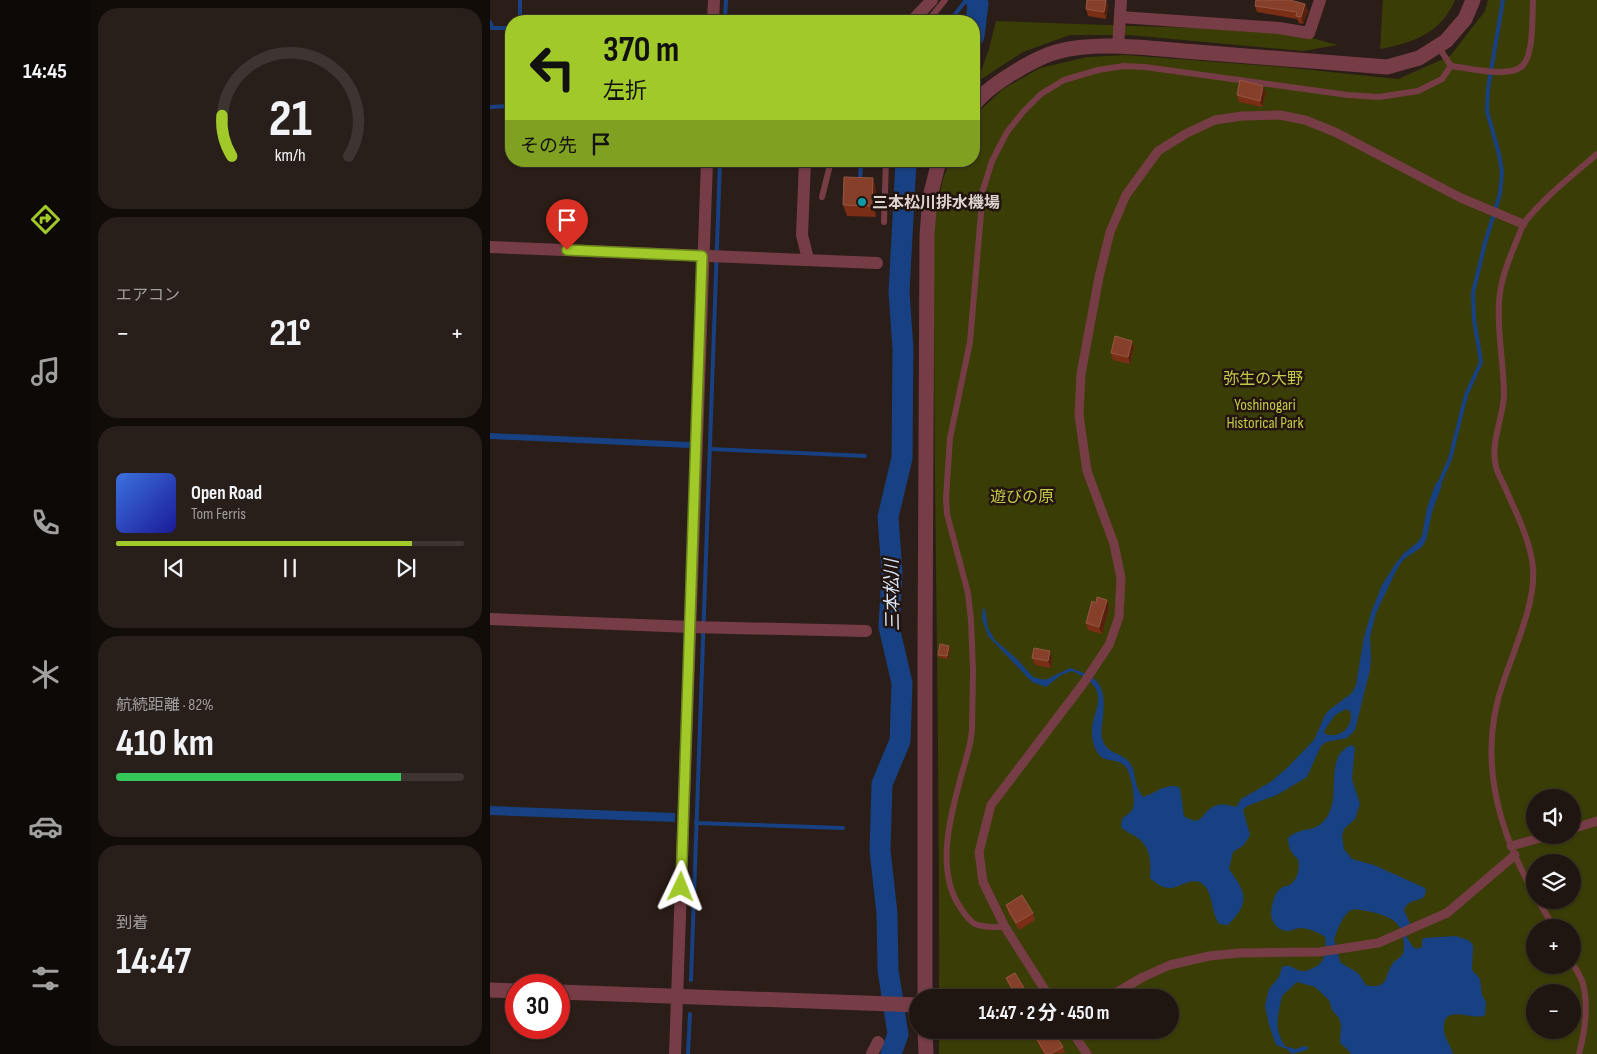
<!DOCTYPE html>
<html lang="ja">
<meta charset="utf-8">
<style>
body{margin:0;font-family:"Sofia Sans Condensed","Noto Sans JP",sans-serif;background:#281f1a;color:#f1f3f6;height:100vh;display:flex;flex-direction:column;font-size:19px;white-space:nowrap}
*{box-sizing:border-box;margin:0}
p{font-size:16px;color:#a29f9f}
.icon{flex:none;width:28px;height:28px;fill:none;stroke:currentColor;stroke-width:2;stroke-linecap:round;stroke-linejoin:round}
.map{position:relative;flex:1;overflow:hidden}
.details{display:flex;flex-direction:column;gap:8px;padding:8px;background:#120c09;width:400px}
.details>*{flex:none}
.guide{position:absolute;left:15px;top:15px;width:475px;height:152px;border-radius:20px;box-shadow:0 1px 4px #0004,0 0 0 1px #3d3531;background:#a1c92a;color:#111;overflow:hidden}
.controls{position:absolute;left:1036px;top:789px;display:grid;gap:10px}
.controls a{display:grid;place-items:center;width:55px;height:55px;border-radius:50%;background:#201611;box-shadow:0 1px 4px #0004,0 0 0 1px #3d3531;font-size:25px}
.speed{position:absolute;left:15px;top:974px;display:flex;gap:10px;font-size:25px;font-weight:700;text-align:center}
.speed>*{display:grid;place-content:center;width:65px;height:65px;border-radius:50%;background:#201611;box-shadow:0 1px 4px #0004,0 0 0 1px #3d3531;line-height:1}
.speed .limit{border:8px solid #d22;background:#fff;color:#111}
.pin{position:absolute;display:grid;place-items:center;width:42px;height:42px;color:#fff;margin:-51px -21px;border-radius:50% 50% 50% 0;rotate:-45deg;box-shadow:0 0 5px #0007}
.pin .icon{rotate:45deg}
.me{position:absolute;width:55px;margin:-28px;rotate:2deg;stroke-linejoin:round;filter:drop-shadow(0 0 4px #0008)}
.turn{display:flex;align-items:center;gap:18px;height:105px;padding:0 15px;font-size:22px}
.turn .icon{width:65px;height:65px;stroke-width:2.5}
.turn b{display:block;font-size:35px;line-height:42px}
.then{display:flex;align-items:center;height:48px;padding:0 15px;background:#0003;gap:10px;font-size:19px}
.big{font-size:38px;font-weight:700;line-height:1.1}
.details .widget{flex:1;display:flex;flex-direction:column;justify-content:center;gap:8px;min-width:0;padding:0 18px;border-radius:20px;background:#281f1a}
.details .dial{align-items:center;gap:0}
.dial svg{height:130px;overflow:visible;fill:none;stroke:#3d3531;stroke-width:7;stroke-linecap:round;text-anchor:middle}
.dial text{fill:#f1f3f6;stroke:none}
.song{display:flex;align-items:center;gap:15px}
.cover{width:60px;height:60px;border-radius:8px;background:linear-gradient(135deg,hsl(220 70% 55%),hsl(240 70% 35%))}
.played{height:5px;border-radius:2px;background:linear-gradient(90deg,#a1c92a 85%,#3d3531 85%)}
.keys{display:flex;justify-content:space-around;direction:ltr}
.heat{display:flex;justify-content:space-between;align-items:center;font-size:28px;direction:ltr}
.charge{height:8px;border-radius:4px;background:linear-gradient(90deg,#34c759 82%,#3d3531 0)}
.trip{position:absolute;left:419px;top:989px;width:270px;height:50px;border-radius:25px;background:#201611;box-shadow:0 1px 4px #0004,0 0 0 1px #3d3531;font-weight:700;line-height:50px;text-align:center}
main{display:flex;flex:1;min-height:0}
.tabs{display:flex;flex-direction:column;width:90px;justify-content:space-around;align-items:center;background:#0d0907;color:#a29f9f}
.tabs .icon{width:35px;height:35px}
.tabs .active{color:#a1c92a}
.tabs b{font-size:22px;color:#f1f3f6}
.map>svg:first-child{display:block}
</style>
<main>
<nav class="tabs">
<b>14:45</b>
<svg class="icon active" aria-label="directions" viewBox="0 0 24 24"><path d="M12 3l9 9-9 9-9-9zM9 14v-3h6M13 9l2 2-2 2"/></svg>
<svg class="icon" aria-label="music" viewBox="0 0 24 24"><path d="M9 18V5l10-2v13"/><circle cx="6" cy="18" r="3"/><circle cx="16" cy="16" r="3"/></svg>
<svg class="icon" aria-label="phone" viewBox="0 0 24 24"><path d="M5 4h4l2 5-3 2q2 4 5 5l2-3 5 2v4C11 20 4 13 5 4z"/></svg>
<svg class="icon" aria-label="climate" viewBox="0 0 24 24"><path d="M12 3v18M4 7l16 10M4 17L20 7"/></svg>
<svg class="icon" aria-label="car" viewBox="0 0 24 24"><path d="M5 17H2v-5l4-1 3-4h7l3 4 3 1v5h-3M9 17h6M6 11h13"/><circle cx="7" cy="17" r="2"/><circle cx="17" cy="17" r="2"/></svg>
<svg class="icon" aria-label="filters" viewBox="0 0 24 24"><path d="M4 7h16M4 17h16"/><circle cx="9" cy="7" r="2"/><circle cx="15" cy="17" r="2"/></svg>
</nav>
<section class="details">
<div class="widget dial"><svg viewBox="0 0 100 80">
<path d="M14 69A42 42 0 1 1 86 69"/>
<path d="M14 69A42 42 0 0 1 8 44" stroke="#a1c92a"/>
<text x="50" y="56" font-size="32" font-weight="700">21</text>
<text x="50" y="72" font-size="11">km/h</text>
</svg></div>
<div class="widget"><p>エアコン</p>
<div class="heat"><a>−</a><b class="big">21°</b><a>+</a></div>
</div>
<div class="widget">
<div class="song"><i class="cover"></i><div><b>Open Road</b><p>Tom Ferris</p></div></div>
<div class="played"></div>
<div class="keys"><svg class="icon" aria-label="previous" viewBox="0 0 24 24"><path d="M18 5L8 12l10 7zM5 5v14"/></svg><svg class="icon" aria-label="pause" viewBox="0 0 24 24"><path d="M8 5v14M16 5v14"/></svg><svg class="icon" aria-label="next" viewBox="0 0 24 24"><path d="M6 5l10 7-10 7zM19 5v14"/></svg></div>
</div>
<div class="widget"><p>航続距離 · 82%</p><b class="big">410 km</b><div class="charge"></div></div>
<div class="widget"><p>到着</p><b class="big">14:47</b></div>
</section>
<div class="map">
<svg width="1107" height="1054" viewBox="0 0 1107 1054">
<rect width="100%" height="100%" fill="#2b1d17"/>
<g fill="#3b3d07" fill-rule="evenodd">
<path d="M893,0H965C951,33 923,43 890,49Z"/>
<path d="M998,0H1107V1054H449V1030H680V998H449C450,738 443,479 444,220L453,179L460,161H484V117L485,115L513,89L550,68L597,57L636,55L793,67L908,79L960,56L995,11ZM1045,798H1082V835H1045ZM1045,862H1082V900H1045ZM1045,928H1082V965H1045ZM1045,992H1082V1030H1045Z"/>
<path d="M506,21L759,30L818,37L848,45L813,51L639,35H580L533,52L487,82L499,49Z"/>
</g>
<g fill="#174182" fill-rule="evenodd">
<path d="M0,433L200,442L199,448L0,439Z"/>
<path d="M946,482L952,485L943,509L936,540L932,547L914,559L907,569L886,613L880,637L881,659L880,670L865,730L857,738L836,742L831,746L817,777L787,795L757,806L753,810L760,835L754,845L743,852L739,869C756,893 761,902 738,925L729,924C722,914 723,901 718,891C708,871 691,888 680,888C674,889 664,882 660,878C661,863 661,848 648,838C642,834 636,832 631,827L632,819C636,815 641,813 643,808C646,800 641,770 634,765C622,756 611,766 604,745C593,713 632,693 582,671L571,675L556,687L542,682L498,636L492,619L493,608L495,609L498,628L505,640L527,659L543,677L555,680L580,668C611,677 616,687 613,718C612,726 610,733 613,741C617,753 628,752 636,759C644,765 644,774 646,783C647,788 650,793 653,797C664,794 678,781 690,788L694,816C713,829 711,811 725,806C732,803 738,805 746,807L751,799L779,783L797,768L824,740L835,715L839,710L862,693L866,685L874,637L881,613L892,585L906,563L914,553L927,543L932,536L937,508ZM856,709L860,711C865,727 849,739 835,734L834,731L845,715Z"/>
<path d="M861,745L865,747L862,779L870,804L865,819L854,829L852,836L854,849L862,859L884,865L935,888L936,892L933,898C925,901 917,901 914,910L920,924L916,936L923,947L927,949L932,947V940L934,938L966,936L980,941L983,946L982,970L990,979L992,995L996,1002L995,1015C983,1022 951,1001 954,1031C955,1039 961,1046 963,1054H861L857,1049L850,1043L851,1025L849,1018L842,1010L839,1000L825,987L807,982L792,996C788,1016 783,1028 795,1046L806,1049L814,1046L818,1047L817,1050L802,1054L797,1049L786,1045L779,1025L775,1006L779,989L789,977L792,967C800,963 803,969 811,971C815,972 819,970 823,968C836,964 837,949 835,937C829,932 817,928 810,928C806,928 802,931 798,931C788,931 782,923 781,914C781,906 784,894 790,889C793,886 798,886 801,884C808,878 810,868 808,859C801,853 798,848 798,838C812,825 825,835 837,817C852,794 833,758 861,745ZM865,909C895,914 919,918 913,954C910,958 907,959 904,962C894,973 900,991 876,985L868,973L851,963L848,955L844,939L849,926L854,917L859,911Z"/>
<path d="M0,806L185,813V822L0,815Z"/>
</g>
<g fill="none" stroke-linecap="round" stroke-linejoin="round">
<g stroke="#174182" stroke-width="4">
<path d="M30,21V0"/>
<path d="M235,21L236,0"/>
<path d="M460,21L476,0"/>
<path d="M0,22L2,28H17"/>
<path d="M0,107L21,106"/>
<path d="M370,181L371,161"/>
<path d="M220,449L375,456"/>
<path d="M949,484L960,459L976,395L991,362L984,319L983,293L995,243L1010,194L1012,172L1009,154L997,111L998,89L1013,0"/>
<path d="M206,823L353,828"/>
<path d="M201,980L230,161"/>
<path d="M198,1054L200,1014"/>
</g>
<g stroke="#174182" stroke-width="21">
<path d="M484,36L488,4L486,0"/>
<path d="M401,1054L408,1034L398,970L397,914L390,850L392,784L410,741L412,683L399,627L402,572L398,517L412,458L413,349L409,292L416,161"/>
</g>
<g stroke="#773d46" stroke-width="6">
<path d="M438,21L455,0"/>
<path d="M961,66C979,68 1021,79 1033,65C1044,53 1042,16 1043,0"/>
<path d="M332,197L341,161"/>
<path d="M394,222L396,161"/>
<path d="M1045,895C1007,829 987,754 1014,680C1025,647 1046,602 1043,568C1041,543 1027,514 1017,492C1014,484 1008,475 1006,467C1000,442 1013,419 1014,395C1014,364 1007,334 1009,303C1010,281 1018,262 1026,242C1029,236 1031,228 1034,223C1053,198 1083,175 1107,154"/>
<path d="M1048,900L1064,928"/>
<path d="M515,927C506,927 494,928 485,924C478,920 474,913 470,907C440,863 468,791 480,744L482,730L483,670L481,620L478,593L457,514L456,498L460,438L480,342L493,190L502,161L517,132L533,112L551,94L574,80L608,70L634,66L655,67L858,95L889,97L928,91L952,79L961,66L948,46"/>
<path d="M1082,963C1086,969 1091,977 1093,984C1099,1007 1095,1031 1089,1054"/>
</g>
<g stroke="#773d46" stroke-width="9">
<path d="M1082,829L1107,821"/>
<path d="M1021,846L1061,835"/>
<path d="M560,998L515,927L493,882L489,852L501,805L593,684L619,645L629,617L631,578L624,544L597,471L589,415L591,374L609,277L620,232L636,195L668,151L697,133L725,120L752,116L790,115L815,120L845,132L971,198L1033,224"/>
<path d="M617,998L653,977L680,965L719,956L749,953L829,952L888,943L957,913L1025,855"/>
<path d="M581,1030L597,1054"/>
</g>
<g stroke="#773d46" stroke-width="12">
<path d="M630,17L789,28L819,33L830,0"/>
<path d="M223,21L224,0"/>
<path d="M422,21L442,0"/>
<path d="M628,47L631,0"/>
<path d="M315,161L312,235L318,259"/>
<path d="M0,247L387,263"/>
<path d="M0,619L201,627L376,631"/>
<path d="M185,1054L217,161"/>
<path d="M382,1054L388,1042"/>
</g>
<g stroke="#773d46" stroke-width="15">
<path d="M484,105C497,86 543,59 566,52C607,40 664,49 707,52C770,57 833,62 897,67L929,58L956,41L975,19L983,0"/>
<path d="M0,990L26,991"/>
<path d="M69,992L428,1005"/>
<path d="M435,998V658L437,235L440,197L449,161"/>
<path d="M435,1030L436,1054"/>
</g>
</g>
<g fill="#7b2e16">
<path d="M597,0H616L618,5L616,19L598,16L596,9Z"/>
<path d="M815,4L818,11L813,24L809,23L807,19L767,12L765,6Z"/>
<path d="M776,93L772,107L749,102L747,95Z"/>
<path d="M386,188V217L357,216L353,205Z"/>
<path d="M642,341L644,347L640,364L623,360L621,353Z"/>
<path d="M617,600L619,607L612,634L598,630L596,623L606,603Z"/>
<path d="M459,646L460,649L458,659L450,658L448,655Z"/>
<path d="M542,658H562L561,668L545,665Z"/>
<path d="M516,905L543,913L545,920L529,930L518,912Z"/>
<path d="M516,978L540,998H526L519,985Z"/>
<path d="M546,1030H562L573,1047L575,1053L554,1054L549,1045L546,1038L549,1036Z"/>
</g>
<g fill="#57200e">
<path d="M616,0L618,5L616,19L614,12Z"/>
<path d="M815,4L818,11L813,24L811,17Z"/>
<path d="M773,86L776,93L772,107L770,101Z"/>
<path d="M383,178L386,188V217L382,206Z"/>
<path d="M642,341L644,347L640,364L638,357Z"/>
<path d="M617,600L619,607L612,634L609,627Z"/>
<path d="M459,646L460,649L458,659L457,656Z"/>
<path d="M560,651L562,658L561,668L558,661Z"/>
</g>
<g fill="#86402a" stroke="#945744">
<path d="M597,0H616L614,12L596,9Z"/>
<path d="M766,0H800L815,4L811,17L806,16L807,12L765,6Z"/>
<path d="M750,80L773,86L770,101L747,95Z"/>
<path d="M354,177L383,178L382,206L353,205Z"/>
<path d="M625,336L642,341L638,357L621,353Z"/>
<path d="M607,597L617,600L609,627L596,623L602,601L606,603Z"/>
<path d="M450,644L459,646L457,656L448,655Z"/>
<path d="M544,648L560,651L558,661L542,658Z"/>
<path d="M532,895L543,913L526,923L516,905Z"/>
<path d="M525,973L540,998H528L516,978Z"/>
<path d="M547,1030H562L573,1047L560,1054H556L546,1038L550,1035Z"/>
</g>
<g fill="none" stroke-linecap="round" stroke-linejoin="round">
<defs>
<path id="route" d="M77,250L212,256L191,887"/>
</defs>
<use href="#route" stroke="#69831b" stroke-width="12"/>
<use href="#route" stroke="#a1c92a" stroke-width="9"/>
</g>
<circle fill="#0f9aa8" stroke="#22140e" stroke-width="2" cx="372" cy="202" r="5"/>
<g text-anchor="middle" stroke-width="5" stroke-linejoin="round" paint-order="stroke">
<g font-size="16" font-weight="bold" fill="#ded4cf" stroke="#22140e" text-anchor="start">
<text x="382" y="208">三本松川排水機場</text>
</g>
<g font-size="16" fill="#c3c948" stroke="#22140e">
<text x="773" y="384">弥生の大野</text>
<text x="775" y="410">Yoshinogari<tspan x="775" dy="18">Historical Park</tspan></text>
<text x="532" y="502">遊びの原</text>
</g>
<g font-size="18" font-style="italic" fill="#d9e5f9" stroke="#22140e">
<text transform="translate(402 595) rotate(-91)" y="6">三本松川</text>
</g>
</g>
</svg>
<div class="controls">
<a><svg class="icon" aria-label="sound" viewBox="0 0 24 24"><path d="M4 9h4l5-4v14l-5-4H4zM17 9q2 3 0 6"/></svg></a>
<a><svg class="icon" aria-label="layers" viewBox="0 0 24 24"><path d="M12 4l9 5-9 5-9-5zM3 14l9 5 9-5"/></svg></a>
<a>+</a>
<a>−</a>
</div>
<div class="speed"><div class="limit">30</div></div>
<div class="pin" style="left:77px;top:250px;background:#d93025"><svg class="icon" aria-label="arrive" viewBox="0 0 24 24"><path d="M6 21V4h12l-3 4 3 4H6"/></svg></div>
<svg class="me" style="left:191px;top:887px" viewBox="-20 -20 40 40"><path d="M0-17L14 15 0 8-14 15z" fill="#a1c92a" stroke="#fff" stroke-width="4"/></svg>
<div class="trip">14:47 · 2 分 · 450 m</div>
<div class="guide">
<div class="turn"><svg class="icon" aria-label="left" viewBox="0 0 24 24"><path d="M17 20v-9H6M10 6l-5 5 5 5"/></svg><div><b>370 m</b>左折</div></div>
<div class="then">その先<svg class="icon" aria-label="arrive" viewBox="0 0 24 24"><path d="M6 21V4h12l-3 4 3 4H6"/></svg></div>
</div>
</div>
</main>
